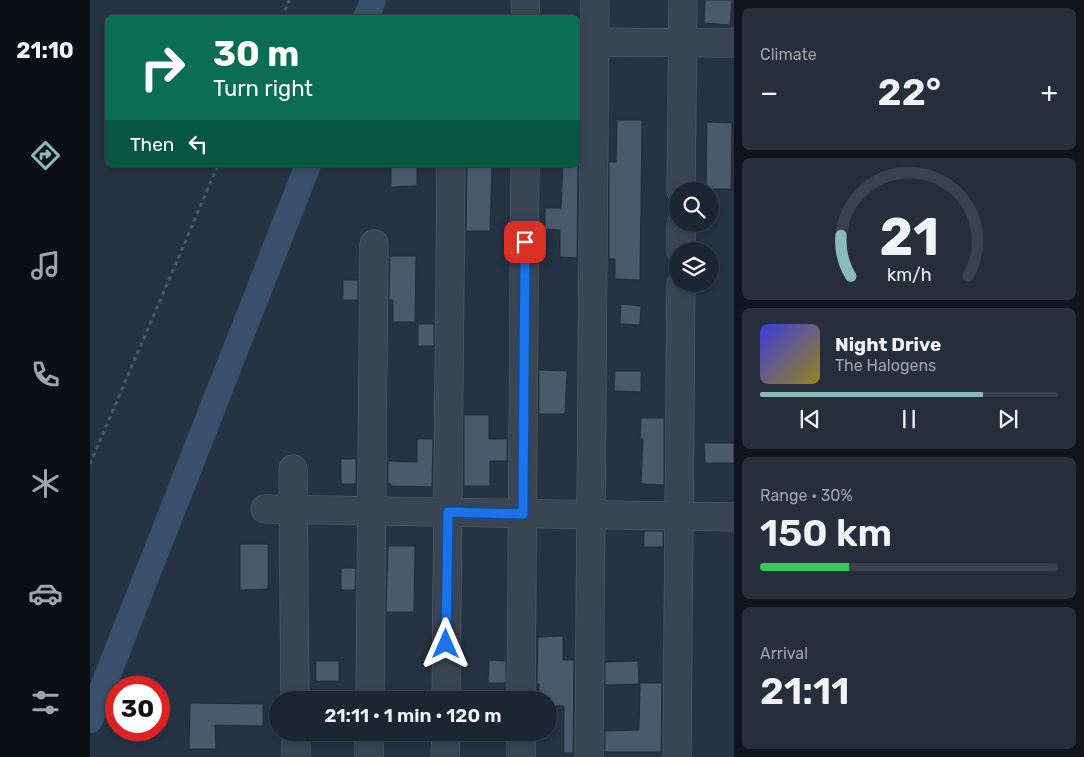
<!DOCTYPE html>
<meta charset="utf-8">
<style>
body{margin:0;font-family:Rubik,sans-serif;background:#252e3a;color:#f1f3f6;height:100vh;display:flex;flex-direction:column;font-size:19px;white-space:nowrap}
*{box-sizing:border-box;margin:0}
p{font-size:16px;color:#a0a5ac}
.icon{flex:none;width:28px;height:28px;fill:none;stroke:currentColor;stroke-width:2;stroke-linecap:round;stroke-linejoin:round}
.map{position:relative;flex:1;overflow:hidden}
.details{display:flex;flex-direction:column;gap:8px;padding:8px;background:#0f151c;width:350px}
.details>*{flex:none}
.guide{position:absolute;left:15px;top:15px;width:475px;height:152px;border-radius:8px;box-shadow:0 2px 8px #0003,0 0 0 1px #3a434d;background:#0b6e4f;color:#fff;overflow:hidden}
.controls{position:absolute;left:579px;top:182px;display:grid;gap:10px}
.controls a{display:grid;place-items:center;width:50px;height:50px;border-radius:50%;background:#1c2632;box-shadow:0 2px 8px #0003,0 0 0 1px #3a434d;font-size:25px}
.speed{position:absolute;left:15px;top:676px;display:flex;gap:10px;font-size:25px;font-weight:700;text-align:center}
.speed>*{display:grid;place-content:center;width:65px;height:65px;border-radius:50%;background:#1c2632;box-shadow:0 2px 8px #0003,0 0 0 1px #3a434d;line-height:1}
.speed .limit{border:8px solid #d22;background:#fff;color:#111}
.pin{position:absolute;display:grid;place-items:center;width:42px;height:42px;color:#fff;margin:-21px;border-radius:10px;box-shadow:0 2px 8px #0006}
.me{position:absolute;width:55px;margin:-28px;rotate:0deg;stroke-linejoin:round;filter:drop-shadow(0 0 4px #0008)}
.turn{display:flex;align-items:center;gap:18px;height:105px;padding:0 25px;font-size:22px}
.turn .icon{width:65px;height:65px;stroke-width:2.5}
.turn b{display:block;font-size:35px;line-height:42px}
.then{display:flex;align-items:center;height:48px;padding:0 25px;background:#0003;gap:10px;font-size:19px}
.big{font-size:38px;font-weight:600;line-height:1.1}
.details .tile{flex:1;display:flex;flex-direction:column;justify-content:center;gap:8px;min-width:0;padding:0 18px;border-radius:8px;background:#252e3a}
.details .dial{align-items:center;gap:0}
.dial svg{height:130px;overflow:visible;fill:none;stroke:#3a434d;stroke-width:7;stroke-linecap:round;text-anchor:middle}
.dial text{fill:#f1f3f6;stroke:none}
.song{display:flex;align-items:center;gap:15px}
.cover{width:60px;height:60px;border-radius:8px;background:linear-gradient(135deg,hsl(240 70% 55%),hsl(50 70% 35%))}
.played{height:5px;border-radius:2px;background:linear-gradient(90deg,#8bbbb9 75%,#3a434d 75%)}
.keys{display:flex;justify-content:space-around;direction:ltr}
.heat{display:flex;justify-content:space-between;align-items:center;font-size:28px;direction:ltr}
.charge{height:8px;border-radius:4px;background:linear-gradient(90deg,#34c759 30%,#3a434d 0)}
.trip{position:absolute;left:179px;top:691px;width:288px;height:50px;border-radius:25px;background:#1c2632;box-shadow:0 2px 8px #0003,0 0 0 1px #3a434d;font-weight:600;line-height:50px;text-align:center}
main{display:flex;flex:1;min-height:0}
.tabs{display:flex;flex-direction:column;width:90px;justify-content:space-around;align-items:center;background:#0b0f14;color:#a0a5ac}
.tabs .icon{width:35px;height:35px}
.tabs .selected{color:#8bbbb9}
.tabs b{font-size:22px;color:#f1f3f6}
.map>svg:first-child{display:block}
</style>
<main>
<nav class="tabs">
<b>21:10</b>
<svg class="icon selected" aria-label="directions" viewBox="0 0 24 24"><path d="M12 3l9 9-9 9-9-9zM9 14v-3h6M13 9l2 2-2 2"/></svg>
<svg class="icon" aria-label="music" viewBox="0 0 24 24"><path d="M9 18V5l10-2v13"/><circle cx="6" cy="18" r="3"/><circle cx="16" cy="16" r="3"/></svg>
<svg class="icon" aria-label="phone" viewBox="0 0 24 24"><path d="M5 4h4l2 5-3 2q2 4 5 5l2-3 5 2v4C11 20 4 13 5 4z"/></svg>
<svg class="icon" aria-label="climate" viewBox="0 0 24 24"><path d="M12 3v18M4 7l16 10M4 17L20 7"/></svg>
<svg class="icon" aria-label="car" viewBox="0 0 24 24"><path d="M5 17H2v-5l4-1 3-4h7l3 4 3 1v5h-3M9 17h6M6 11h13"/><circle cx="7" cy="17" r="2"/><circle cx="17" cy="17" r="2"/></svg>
<svg class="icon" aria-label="filters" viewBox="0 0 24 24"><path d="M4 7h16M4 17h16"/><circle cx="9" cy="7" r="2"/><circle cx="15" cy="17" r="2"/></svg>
</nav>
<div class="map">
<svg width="644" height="757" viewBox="0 0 644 757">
<rect width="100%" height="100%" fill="#253343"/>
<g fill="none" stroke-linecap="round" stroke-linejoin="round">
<g stroke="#38506b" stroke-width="26">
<path d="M276,18L283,0"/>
<path d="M0,720L218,165"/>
</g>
</g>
<g fill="#4a5a6d" stroke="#202c3a">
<path d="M615,0H642L640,25L614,23Z"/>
<path d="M527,120H552L550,280L525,279V259H519V162H526Z"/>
<path d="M617,122L642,123L641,189H616Z"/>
<path d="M488,162L487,258L470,257V230L455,229V208H471L473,165H488Z"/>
<path d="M301,165H327V186L301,187Z"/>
<path d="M377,165H402L400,231H376Z"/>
<path d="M300,256H326L325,322H303V300H299Z"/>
<rect x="253" y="280" width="15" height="20"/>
<path d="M531,304L551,306L550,325L530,324Z"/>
<rect x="328" y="324" width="16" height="22"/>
<path d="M449,370L477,371L475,414H449Z"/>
<path d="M525,371H551V392L524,391Z"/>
<path d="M374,415H399V439H417V461H400V486H374Z"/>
<path d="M551,418H574V485L551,484L553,439H550Z"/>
<path d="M327,439H343L342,487L301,486V484H298V461L327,462Z"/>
<path d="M614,443H644V463H615Z"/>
<rect x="251" y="459" width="15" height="25"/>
<rect x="554" y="531" width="19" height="16"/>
<path d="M150,544H178V589L150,590Z"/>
<path d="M298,546H325L324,612H296Z"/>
<path d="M251,568H266L265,590H251Z"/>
<path d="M473,636V660H484L483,753H474V706H458V700H449V684H447L448,637Z"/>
<path d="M399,660L416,661V683H398Z"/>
<rect x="226" y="661" width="23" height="20"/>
<path d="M548,661L549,684L515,685V662Z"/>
<path d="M550,683H572L571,752H515V731L549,730Z"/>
<path d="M100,703L173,704V726L125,725L126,749H99Z"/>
</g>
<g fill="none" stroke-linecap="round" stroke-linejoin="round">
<defs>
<g id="minor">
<path d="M435,0L436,18"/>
<path d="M488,42L644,43"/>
<path d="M591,191L593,0"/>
<path d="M591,251V224"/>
<path d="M203,469L205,700"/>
<path d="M175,509L644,517"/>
<path d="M280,700L284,244"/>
<path d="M356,700L361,165"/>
<path d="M431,700L435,165"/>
<path d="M206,732V757"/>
<path d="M279,757V732"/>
<path d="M355,757L356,732"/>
<path d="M431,757V732"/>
<path d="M499,757L505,0"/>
<path d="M587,757L591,284"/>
</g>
</defs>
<use href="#minor" stroke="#576370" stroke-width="29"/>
<g stroke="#455f61" stroke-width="3" stroke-dasharray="4 4" stroke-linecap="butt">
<path d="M192,18L199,0"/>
<path d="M0,464L128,165"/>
</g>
<use href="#minor" stroke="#394553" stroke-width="28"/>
</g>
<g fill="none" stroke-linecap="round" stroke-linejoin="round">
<defs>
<path id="route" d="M356,644L358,512L433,514L435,242"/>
</defs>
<use href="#route" stroke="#114b97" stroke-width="12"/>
<use href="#route" stroke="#1a73e8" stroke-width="9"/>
</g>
</svg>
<div class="controls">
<a><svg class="icon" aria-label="search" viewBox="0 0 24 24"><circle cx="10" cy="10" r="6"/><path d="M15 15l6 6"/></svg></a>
<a><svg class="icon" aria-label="layers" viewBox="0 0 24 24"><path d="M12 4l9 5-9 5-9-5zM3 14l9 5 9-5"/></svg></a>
</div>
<div class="speed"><div class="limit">30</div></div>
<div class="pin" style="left:435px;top:242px;background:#d93025"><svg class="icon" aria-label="arrive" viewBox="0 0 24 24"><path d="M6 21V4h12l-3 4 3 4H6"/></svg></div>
<svg class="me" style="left:356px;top:644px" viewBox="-20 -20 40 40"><path d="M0-17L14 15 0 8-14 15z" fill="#1a73e8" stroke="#fff" stroke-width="4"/></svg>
<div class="trip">21:11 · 1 min · 120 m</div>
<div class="guide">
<div class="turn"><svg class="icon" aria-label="right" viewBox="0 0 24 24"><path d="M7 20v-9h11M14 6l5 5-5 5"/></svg><div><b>30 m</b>Turn right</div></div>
<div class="then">Then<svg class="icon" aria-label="left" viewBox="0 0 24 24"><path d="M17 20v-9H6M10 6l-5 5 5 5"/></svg></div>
</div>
</div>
<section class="details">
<div class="tile"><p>Climate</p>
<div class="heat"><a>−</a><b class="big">22°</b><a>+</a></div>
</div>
<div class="tile dial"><svg viewBox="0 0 100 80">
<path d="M14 69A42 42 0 1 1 86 69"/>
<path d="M14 69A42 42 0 0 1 8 44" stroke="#8bbbb9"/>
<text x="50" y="56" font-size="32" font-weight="700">21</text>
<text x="50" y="72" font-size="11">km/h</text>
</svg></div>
<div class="tile">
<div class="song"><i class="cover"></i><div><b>Night Drive</b><p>The Halogens</p></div></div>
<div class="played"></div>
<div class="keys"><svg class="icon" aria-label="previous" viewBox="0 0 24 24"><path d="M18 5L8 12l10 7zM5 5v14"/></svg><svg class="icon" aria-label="pause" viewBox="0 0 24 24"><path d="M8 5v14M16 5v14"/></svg><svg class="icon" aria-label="next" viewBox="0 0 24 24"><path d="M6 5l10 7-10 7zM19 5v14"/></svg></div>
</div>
<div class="tile"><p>Range · 30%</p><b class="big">150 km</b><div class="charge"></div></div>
<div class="tile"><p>Arrival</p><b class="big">21:11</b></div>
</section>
</main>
